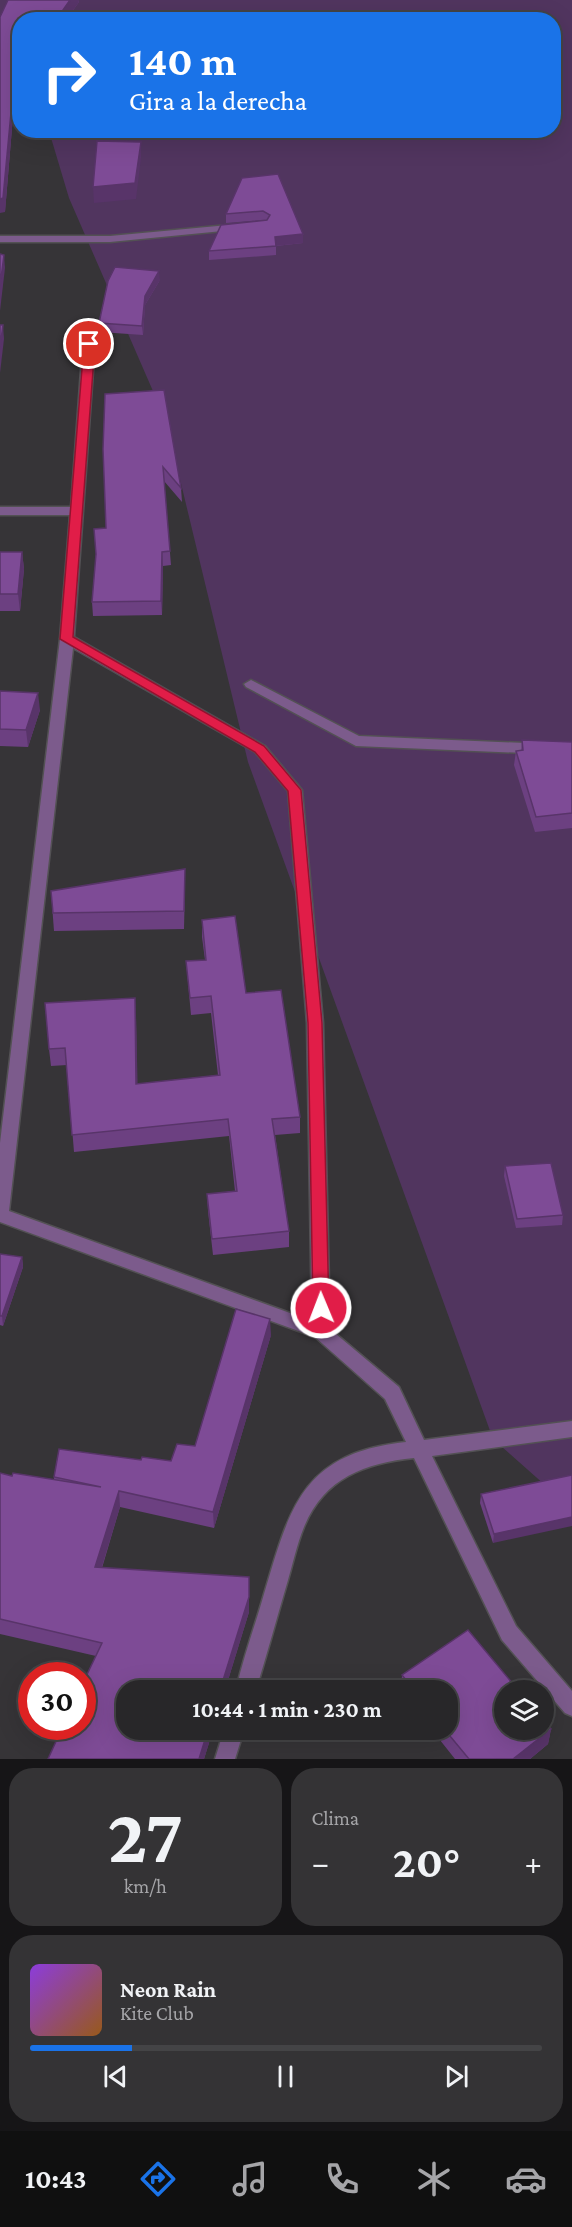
<!DOCTYPE html>
<html lang="es">
<meta charset="utf-8">
<style>
body{margin:0;font-family:"Crimson Pro",serif;background:#343335;color:#f1f3f6;height:100vh;display:flex;flex-direction:column;font-size:22px;white-space:nowrap}
*{box-sizing:border-box;margin:0}
p{font-size:20px;color:#a5a5a8}
.icon{flex:none;width:33px;height:33px;fill:none;stroke:currentColor;stroke-width:2;stroke-linecap:round;stroke-linejoin:round}
.map{position:relative;height:1759px;overflow:hidden}
.details{display:flex;flex-direction:column;gap:9px;padding:9px;background:#161517;flex:1}
.details>*{flex:none}
.top-card{position:absolute;left:12px;top:12px;width:549px;height:126px;border-radius:24px;box-shadow:0 6px 24px #0002,0 0 0 2px #444446;background:#1a73e8;color:#fff;overflow:hidden}
.buttons{position:absolute;left:494px;top:1680px;display:grid;gap:12px}
.buttons a{display:grid;place-items:center;width:60px;height:60px;border-radius:50%;background:#282729;box-shadow:0 6px 24px #0002,0 0 0 2px #444446;font-size:30px}
.speed{position:absolute;left:18px;top:1662px;display:flex;gap:12px;font-size:30px;font-weight:700;text-align:center}
.speed>*{display:grid;place-content:center;width:78px;height:78px;border-radius:50%;background:#282729;box-shadow:0 6px 24px #0002,0 0 0 2px #444446;line-height:1}
.speed .limit{border:9px solid #d22;background:#fff;color:#111}
.pin{position:absolute;display:grid;place-items:center;width:51px;height:51px;color:#fff;margin:-26px;border:3px solid #fff;border-radius:50%;box-shadow:0 2px 6px #0007}
.me{position:absolute;width:66px;margin:-33px;rotate:359deg;stroke-linejoin:round;filter:drop-shadow(0 0 4px #0008)}
.turn{display:flex;align-items:center;gap:21px;height:126px;padding:0 18px;font-size:27px}
.turn .icon{width:78px;height:78px;stroke-width:2.5}
.turn b{display:block;font-size:42px;line-height:51px}
.big{font-size:45px;font-weight:700;line-height:1.1}
.details .widget{flex:1;display:flex;flex-direction:column;justify-content:center;gap:9px;min-width:0;padding:0 21px;border-radius:24px;background:#343335}
.details .dial{align-items:center;gap:0}
.dial b{font-size:78px;line-height:1}
.song{display:flex;align-items:center;gap:18px}
.cover{width:72px;height:72px;border-radius:9px;background:linear-gradient(135deg,hsl(270 70% 55%),hsl(30 70% 35%))}
.played{height:6px;border-radius:3px;background:linear-gradient(90deg,#1a73e8 20%,#444446 20%)}
.keys{display:flex;justify-content:space-around;direction:ltr}
.heat{display:flex;justify-content:space-between;align-items:center;font-size:33px;direction:ltr}
.details .tiles{flex:1;display:grid;gap:9px;grid-template-columns:1fr 1fr}
.widget:last-child{grid-column:span 2}
.trip{position:absolute;left:116px;top:1680px;width:342px;height:60px;border-radius:24px;background:#282729;box-shadow:0 6px 24px #0002,0 0 0 2px #444446;font-weight:700;line-height:60px;text-align:center}
.menu{display:flex;height:96px;justify-content:space-around;align-items:center;background:#101010;color:#a5a5a8}
.menu .icon{width:42px;height:42px}
.menu .current{color:#1a73e8}
.menu b{font-size:27px;color:#f1f3f6}
.map>svg:first-child{display:block}
</style>
<div class="map">
<svg width="572" height="1759" viewBox="0 0 572 1759">
<rect width="100%" height="100%" fill="#363437"/>
<path fill="#51355f" d="M0,0H572V1509L493,1439L248,762L166,421L69,198L49,131L554,130V20H20L0,61Z"/>
<g fill="none" stroke-linecap="round" stroke-linejoin="round">
<defs>
<g id="minor">
<path d="M239,224L243,225V229L110,242H0V236H110Z"/>
<path d="M89,340L95,343L74,637L265,746L302,790L323,1023L330,1329L399,1387L424,1440L572,1421V1437L432,1456L516,1626L572,1691V1716L565,1713L502,1640L414,1458C365,1463 324,1478 304,1527C297,1544 293,1563 288,1580C277,1617 267,1654 256,1690H236C243,1658 255,1626 264,1594C290,1507 302,1453 406,1442L385,1399L315,1337L0,1222V1143L60,639L70,515H0V507H71L83,343ZM73,648L255,752L288,791L307,1023L312,1321L9,1211Z"/>
<path d="M251,680L359,736L572,745V755L356,746L246,687L244,684Z"/>
<path d="M224,1730H244L235,1759H215Z"/>
</g>
</defs>
<use href="#minor" stroke="#535154" stroke-width="3"/>
<use href="#minor" fill="#7c5b8c" fill-rule="evenodd"/>
</g>
<g fill="#6c4081">
<path d="M8,0H78L79,2L66,20H20V115L13,116L5,212Z"/>
<path d="M242,178L303,243L276,246V255L209,260V251L264,220H263L226,223V214Z"/>
<path d="M160,280L145,305L143,335L100,332L99,323Z"/>
<path d="M105,394L181,488L182,502L164,481L171,565L163,566L162,615L93,616L92,602L96,554L106,528Z"/>
<path d="M0,552H22L24,569L20,611H0Z"/>
<path d="M0,691L40,710L28,747L0,746Z"/>
<path d="M522,740L572,742V828L535,832L514,765L516,751L521,750Z"/>
<path d="M185,869V886L184,929L54,931L51,891Z"/>
<path d="M202,920L246,993L300,1117V1133L275,1135L289,1231V1247L213,1255L208,1211L207,1194L235,1191L229,1136L74,1152L67,1065L51,1066L49,1049L136,1015L137,1084L218,1075L211,1013L191,1015L186,961L205,960L202,937Z"/>
<path d="M505,1166L563,1215L562,1225L516,1228L504,1176Z"/>
<path d="M0,1254L22,1257L23,1267L3,1326L0,1325Z"/>
<path d="M271,1335L214,1528L120,1507L102,1568L249,1612L225,1690H126L213,1730L204,1759H48L96,1656L0,1634V1473L12,1476L54,1480V1477L141,1460L171,1461L195,1446Z"/>
<path d="M572,1475L493,1543L480,1503L481,1494Z"/>
<path d="M468,1630L518,1690H504V1730H543V1720L551,1729L548,1744L530,1759H455L432,1730H447V1690H401L402,1675Z"/>
</g>
<g fill="#583469">
<path d="M70,0H78L79,2L66,20H56Z"/>
<path d="M12,102L13,116L5,212L0,213V199Z"/>
<path d="M141,142V158L136,199L94,203L93,187Z"/>
<path d="M303,234V243L275,246V237Z"/>
<path d="M4,255L5,268L0,311V286Z"/>
<path d="M159,271L160,280L145,305L143,335L142,326L145,296Z"/>
<path d="M3,325L4,339L0,373V347Z"/>
<path d="M22,552L24,569L20,611L18,594Z"/>
<path d="M162,552L163,566L162,615L161,601Z"/>
<path d="M38,693L40,710L28,747L26,730Z"/>
<path d="M135,998L136,1015L138,1101L136,1084Z"/>
<path d="M22,1257L23,1267L3,1326L2,1316Z"/>
<path d="M270,1319L271,1335L214,1528L213,1512Z"/>
<path d="M119,1491L120,1507L97,1583L95,1567Z"/>
<path d="M572,1517V1526L493,1543L494,1534Z"/>
<path d="M249,1577V1612L225,1690H220Z"/>
<path d="M551,1729L548,1744L530,1759H513Z"/>
<path d="M208,1730H213L204,1759H199Z"/>
</g>
<g fill="#7e4b96" stroke="#583469" stroke-width="1.5">
<path d="M8,0H70L56,20H20V102H12L3,198L0,199V17Z"/>
<path d="M97,141L141,142L135,183L93,187Z"/>
<path d="M278,174L303,234L275,237L276,246L209,251L221,225L267,220L270,215L263,211L226,214L242,178Z"/>
<path d="M0,254L4,255L0,286Z"/>
<path d="M115,267L159,271L145,296L142,326L99,323L108,281Z"/>
<path d="M0,325H3L0,347Z"/>
<path d="M164,390L181,488L163,467L170,551L162,552L161,601L92,602L96,554L94,529L106,528L103,449L105,394Z"/>
<path d="M0,552H22L18,594H0Z"/>
<path d="M0,691L38,693L26,730L0,729Z"/>
<path d="M522,740L572,742V813L536,817L516,751L523,750Z"/>
<path d="M185,869L184,911L53,913L51,891Z"/>
<path d="M235,916L246,993L281,990L300,1117L272,1119L289,1231L212,1239L207,1194L237,1191L228,1119L72,1135L65,1048L49,1049L45,1003L135,998L136,1084L220,1075L211,996L190,998L186,961L206,960L202,920Z"/>
<path d="M551,1163L563,1215L517,1219L505,1166Z"/>
<path d="M0,1254L22,1257L2,1316H0Z"/>
<path d="M236,1309L270,1319L213,1512L119,1491L95,1567L249,1577V1597L220,1690H126V1730H208L199,1759H48L63,1726H82V1685L102,1643L0,1619V1473L12,1476L13,1473L101,1487L54,1477L59,1449L141,1460L142,1457L171,1461L177,1444L195,1446Z"/>
<path d="M572,1475V1517L494,1534L481,1494Z"/>
<path d="M468,1630L518,1690H504V1730H543V1720L551,1729L513,1759H469L445,1730H447V1690H414L402,1675Z"/>
</g>
<path fill="#e11d48" stroke="#92132f" stroke-width="1.5" d="M89,340L95,344L73,637L264,746L301,790L322,1023L329,1308L327,1313L321,1315L315,1313L313,1308L308,1023L288,791L255,752L60,639L84,344Z"/>
</svg>
<div class="buttons">
<a><svg class="icon" aria-label="layers" viewBox="0 0 24 24"><path d="M12 4l9 5-9 5-9-5zM3 14l9 5 9-5"/></svg></a>
</div>
<div class="speed"><div class="limit">30</div></div>
<div class="pin" style="left:89px;top:344px;background:#d93025"><svg class="icon" aria-label="arrive" viewBox="0 0 24 24"><path d="M6 21V4h12l-3 4 3 4H6"/></svg></div>
<svg class="me" style="left:321px;top:1308px" viewBox="-20 -20 40 40"><circle r="17" fill="#e11d48" stroke="#fff" stroke-width="3"/><path d="M0-11L8 9 0 5-8 9z" fill="#fff"/></svg>
<div class="trip">10:44 · 1 min · 230 m</div>
<div class="top-card">
<div class="turn"><svg class="icon" aria-label="right" viewBox="0 0 24 24"><path d="M7 20v-9h11M14 6l5 5-5 5"/></svg><div><b>140 m</b>Gira a la derecha</div></div>
</div>
</div>
<section class="details">
<div class="tiles">
<div class="widget dial"><b>27</b><p>km/h</p></div>
<div class="widget"><p>Clima</p>
<div class="heat"><a>−</a><b class="big">20°</b><a>+</a></div>
</div>
<div class="widget">
<div class="song"><i class="cover"></i><div><b>Neon Rain</b><p>Kite Club</p></div></div>
<div class="played"></div>
<div class="keys"><svg class="icon" aria-label="previous" viewBox="0 0 24 24"><path d="M18 5L8 12l10 7zM5 5v14"/></svg><svg class="icon" aria-label="pause" viewBox="0 0 24 24"><path d="M8 5v14M16 5v14"/></svg><svg class="icon" aria-label="next" viewBox="0 0 24 24"><path d="M6 5l10 7-10 7zM19 5v14"/></svg></div>
</div>
</div>
</section>
<nav class="menu">
<b>10:43</b>
<svg class="icon current" aria-label="directions" viewBox="0 0 24 24"><path d="M12 3l9 9-9 9-9-9zM9 14v-3h6M13 9l2 2-2 2"/></svg>
<svg class="icon" aria-label="music" viewBox="0 0 24 24"><path d="M9 18V5l10-2v13"/><circle cx="6" cy="18" r="3"/><circle cx="16" cy="16" r="3"/></svg>
<svg class="icon" aria-label="phone" viewBox="0 0 24 24"><path d="M5 4h4l2 5-3 2q2 4 5 5l2-3 5 2v4C11 20 4 13 5 4z"/></svg>
<svg class="icon" aria-label="climate" viewBox="0 0 24 24"><path d="M12 3v18M4 7l16 10M4 17L20 7"/></svg>
<svg class="icon" aria-label="car" viewBox="0 0 24 24"><path d="M5 17H2v-5l4-1 3-4h7l3 4 3 1v5h-3M9 17h6M6 11h13"/><circle cx="7" cy="17" r="2"/><circle cx="17" cy="17" r="2"/></svg>
</nav>
